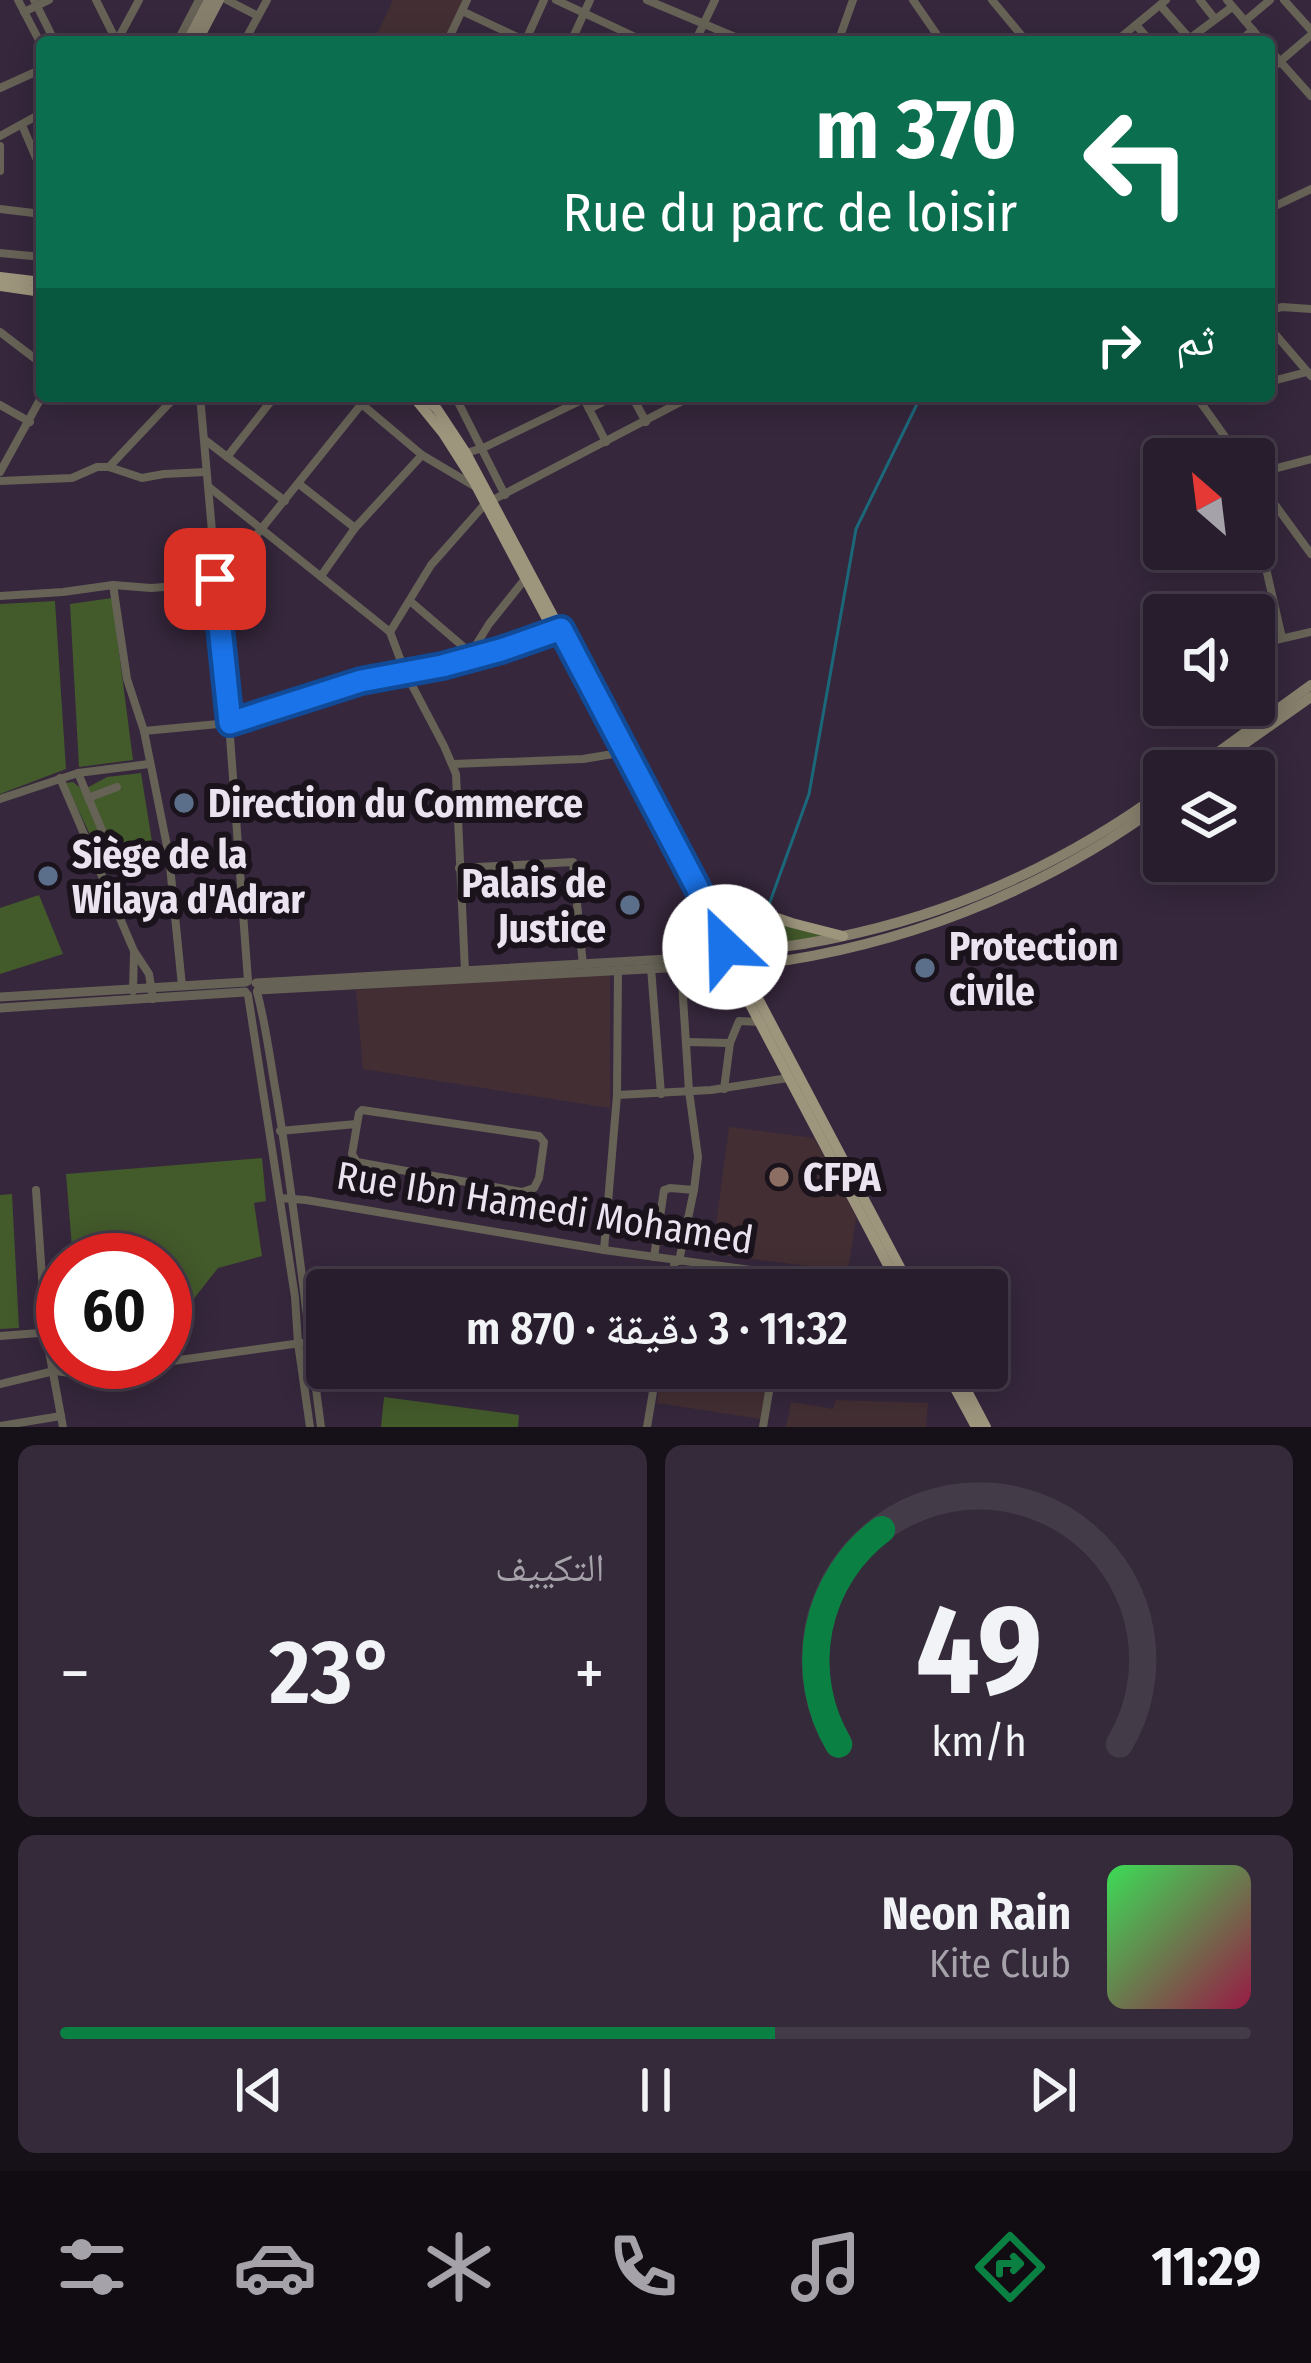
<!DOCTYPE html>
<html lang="ar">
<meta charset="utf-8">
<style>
body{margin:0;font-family:"Fira Sans Condensed","Noto Naskh Arabic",sans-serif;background:#342a39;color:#f1f3f6;direction:rtl;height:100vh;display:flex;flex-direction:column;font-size:45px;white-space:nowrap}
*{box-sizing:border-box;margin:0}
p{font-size:39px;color:#a5a2aa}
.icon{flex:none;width:66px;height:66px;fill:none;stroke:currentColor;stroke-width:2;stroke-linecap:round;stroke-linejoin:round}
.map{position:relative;height:1427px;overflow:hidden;direction:ltr}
.panel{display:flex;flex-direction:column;gap:18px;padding:18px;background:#161019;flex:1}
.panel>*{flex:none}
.banner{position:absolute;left:36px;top:36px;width:1239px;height:366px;border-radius:12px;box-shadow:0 6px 30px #0003,0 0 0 3px #443b49;direction:rtl;background:#0b6e4f;color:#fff;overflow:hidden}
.needle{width:78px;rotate:332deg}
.fabs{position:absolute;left:1143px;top:438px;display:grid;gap:24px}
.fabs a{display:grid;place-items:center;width:132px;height:132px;border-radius:12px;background:#281d2d;box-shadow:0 6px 30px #0003,0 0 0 3px #443b49;font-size:60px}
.speed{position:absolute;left:36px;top:1233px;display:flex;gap:24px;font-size:60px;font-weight:700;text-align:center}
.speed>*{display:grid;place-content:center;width:156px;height:156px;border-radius:50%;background:#281d2d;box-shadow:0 6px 30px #0003,0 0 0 3px #443b49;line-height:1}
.speed .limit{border:18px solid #d22;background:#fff;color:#111}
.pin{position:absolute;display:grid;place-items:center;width:102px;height:102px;color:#fff;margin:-51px;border-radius:24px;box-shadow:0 6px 18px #0006}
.me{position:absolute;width:132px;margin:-66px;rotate:336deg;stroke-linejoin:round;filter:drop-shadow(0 0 9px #0008)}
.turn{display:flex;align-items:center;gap:42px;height:252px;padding:0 60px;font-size:54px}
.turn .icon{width:156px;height:156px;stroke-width:2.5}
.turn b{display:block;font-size:84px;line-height:102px}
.then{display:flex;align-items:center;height:114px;padding:0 60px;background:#0003;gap:24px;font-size:45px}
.big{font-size:90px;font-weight:600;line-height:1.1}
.panel .card{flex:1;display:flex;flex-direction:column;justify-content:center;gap:18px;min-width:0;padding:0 42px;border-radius:18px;background:#342a39}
.panel .dial{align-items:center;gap:0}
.dial svg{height:312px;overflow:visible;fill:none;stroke:#443b49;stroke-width:7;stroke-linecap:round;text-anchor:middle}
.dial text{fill:#f1f3f6;stroke:none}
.song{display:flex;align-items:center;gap:36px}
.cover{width:144px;height:144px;border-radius:18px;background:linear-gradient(135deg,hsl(130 70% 55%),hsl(340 70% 35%))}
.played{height:12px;border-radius:6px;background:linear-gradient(90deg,#0b8043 60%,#443b49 60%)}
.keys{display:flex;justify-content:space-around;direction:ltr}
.heat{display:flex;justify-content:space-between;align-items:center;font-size:66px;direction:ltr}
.panel .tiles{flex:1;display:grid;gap:18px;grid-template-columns:1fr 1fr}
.card:last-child{grid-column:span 2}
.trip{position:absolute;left:306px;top:1269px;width:702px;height:120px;border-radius:12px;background:#281d2d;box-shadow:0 6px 30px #0003,0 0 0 3px #443b49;font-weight:600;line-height:120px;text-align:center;direction:rtl}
.dock{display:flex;height:192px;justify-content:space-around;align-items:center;background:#100c12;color:#a5a2aa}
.dock .icon{width:84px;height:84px}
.dock .on{color:#0b8043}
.dock b{font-size:54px;color:#f1f3f6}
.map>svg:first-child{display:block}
</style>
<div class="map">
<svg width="1311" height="1427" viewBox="0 0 1311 1427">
<rect width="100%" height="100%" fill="#36273c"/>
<g fill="#432f33">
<path d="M393,0H464L445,42H389L376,36Z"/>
<path d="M610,973V1108L363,1069L356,990Z"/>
<path d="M729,1127L814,1138L856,1217L848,1271L712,1254Z"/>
<path d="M661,1368H769L761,1419L657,1403Z"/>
<path d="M836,1400L928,1403L926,1427H786L791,1402L833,1409Z"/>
</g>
<g fill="#435a2b">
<path d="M112,598L133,760L79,767L70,604Z"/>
<path d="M55,601L66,769L0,794V604Z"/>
<path d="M141,773L153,848L99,853L65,783L73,782L83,790L107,777Z"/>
<path d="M39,895L63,954L0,974V908Z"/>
<path d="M705,896L756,918L832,936L757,945L737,941Z"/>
<path d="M262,1158L266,1201L254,1203L262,1256L218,1268L181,1315L165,1317V1260H73L66,1174Z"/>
<path d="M12,1194L19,1328L0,1329V1195Z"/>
<path d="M384,1397L519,1415L518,1427H381Z"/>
</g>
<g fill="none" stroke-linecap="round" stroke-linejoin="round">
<path stroke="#1c687b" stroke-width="3" d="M766,913L809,794L856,529L921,396"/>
<g stroke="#666256" stroke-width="8">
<path d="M18,0L42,46"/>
<path d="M34,0L55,42"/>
<path d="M96,0L117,42"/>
<path d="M227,0L258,16"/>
<path d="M556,0L646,42"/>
<path d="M647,0L747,42"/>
<path d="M913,0L942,42"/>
<path d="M992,0L1027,42"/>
<path d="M1200,0L1215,19"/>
<path d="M1227,0L1263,42"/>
<path d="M1284,0L1311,30"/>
<path d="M1160,5L1190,39"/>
<path d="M462,11L528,42"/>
<path d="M24,12L49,0"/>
<path d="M1245,21L1270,0"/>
<path d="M1136,25L1151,42"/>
<path d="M118,39L139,0"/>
<path d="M177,42L199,0"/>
<path d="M244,42L267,0"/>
<path d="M447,42L467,0"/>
<path d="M525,42L544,0"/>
<path d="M571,42L590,0"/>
<path d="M695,42L715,0"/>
<path d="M838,42L853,0"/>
<path d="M1115,42L1166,0"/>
<path d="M1185,42L1232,7"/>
<path d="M1238,42L1253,30"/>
<path d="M1269,49L1311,96"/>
<path d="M1269,71L1311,35"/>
<path d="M0,88L42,69"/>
<path d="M22,125L42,172"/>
<path d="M0,136L42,113"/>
<path d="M0,146V171"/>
<path d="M0,209L42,214"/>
<path d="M1269,209L1311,189"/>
<path d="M0,253L42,257"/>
<path d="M1269,311L1282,307L1311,309"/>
<path d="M1269,327L1311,376"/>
<path d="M0,332L42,364"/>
<path d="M1269,382L1307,372"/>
<path d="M200,396L229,723L248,981"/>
<path d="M352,396L422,455L476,487"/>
<path d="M455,396L505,495"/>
<path d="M632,396L646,422"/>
<path d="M1196,396L1241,459"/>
<path d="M583,397L606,442"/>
<path d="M1200,402L1222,396"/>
<path d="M0,405L30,422"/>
<path d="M589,409L615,396"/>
<path d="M205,440L285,501"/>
<path d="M466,453L483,448L584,399"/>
<path d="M227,457L275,396"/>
<path d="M109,467L176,396"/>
<path d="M0,472L42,396"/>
<path d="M1254,474L1311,459"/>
<path d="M1254,476L1311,554"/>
<path d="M0,481L72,478L97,467H109L142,478L164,474L206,472"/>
<path d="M299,484L355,528L422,455"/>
<path d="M209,487L390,632L405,672L444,746L456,774L465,971"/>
<path d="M1254,545L1262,551L1282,638"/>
<path d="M321,576L355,528"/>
<path d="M216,578L254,538L368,396"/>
<path d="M113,585L127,679L144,731L169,856L182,986"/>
<path d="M0,596L63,592L113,585L151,588L216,583"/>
<path d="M410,601L473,655"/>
<path d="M390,632L431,565L485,504L692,396"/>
<path d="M1258,644L1311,632"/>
<path d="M471,653L489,624L525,579"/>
<path d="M144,731L229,723L361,681L442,666L555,633"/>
<path d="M453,764L583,759L619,753"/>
<path d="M78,773L109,847"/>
<path d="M60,778L134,951L149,974L153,999"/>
<path d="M88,798L117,787"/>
<path d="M0,799L78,773L149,764"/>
<path d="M459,868L573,862L583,965"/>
<path d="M651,968L661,1094"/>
<path d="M133,991L134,952"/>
<path d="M257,992C266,1025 270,1060 276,1093C295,1204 306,1316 321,1427"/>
<path d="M248,995L295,1297L298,1343L310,1427"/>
<path d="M687,1042L730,1043"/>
<path d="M724,1089L730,1043L739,1021L760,1022"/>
<path d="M617,1095L711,1090L788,1078"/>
<path d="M362,1110L539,1136L544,1142L539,1178L534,1188L522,1192L357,1162L352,1154L359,1113Z"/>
<path d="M280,1131L356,1124"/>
<path d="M36,1190L46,1335"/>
<path d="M280,1198L306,1200L604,1250L787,1275L784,1290"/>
<path d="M604,1250L617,1095L618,969"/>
<path d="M654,1257L664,1190L670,1188L694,1190"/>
<path d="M679,1261L694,1190L698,1157L689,1091L681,966"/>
<path d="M787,1275L849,1286L850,1290"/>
<path d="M670,1290L675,1260"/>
<path d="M0,1336L39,1333L46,1335L63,1427"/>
<path d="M165,1362L301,1343"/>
<path d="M820,1368L819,1374L823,1377L828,1368"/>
<path d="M0,1384L54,1371L81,1374L164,1362"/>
<path d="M0,1426L61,1416"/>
<path d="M647,1427L657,1368"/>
<path d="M763,1427L773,1368"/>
</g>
<g stroke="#666256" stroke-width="9">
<path d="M256,983L719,956"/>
<path d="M258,990L721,965"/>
<path d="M0,997L246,982"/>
<path d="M0,1008L245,992"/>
</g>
<g stroke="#867f6c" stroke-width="10">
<path d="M187,42L209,0"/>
<path d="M197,42L219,0"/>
<path d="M1192,771L1311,685"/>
<path d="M1206,771L1311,697"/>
<path d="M739,949C779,950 817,942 857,933C970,907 1070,859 1164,791"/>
<path d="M743,966C895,950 1041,893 1164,802"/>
</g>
<g stroke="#9e957d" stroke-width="10">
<path d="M0,277L42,282"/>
<path d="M0,286L42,292"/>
<path d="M413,396L443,433L473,480L696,899L721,952"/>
<path d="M424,396L437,409L466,453L615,732"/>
<path d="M699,891L792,923L843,936"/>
<path d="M703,897L732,946"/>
<circle cx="731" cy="958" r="12"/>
<path d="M686,957L706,944L708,927"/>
<path d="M742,962L752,987L912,1290"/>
<path d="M727,969L743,991L901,1290"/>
<path d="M752,984V972L765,963"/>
<path d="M944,1368L976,1427"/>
<path d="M955,1368L986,1427"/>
</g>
</g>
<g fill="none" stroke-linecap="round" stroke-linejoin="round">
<defs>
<path id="route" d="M215,579L230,723L361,681L442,666L501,650L561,629L699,891L732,946L725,947"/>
</defs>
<use href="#route" stroke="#114b97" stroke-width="30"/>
<use href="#route" stroke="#1a73e8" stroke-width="21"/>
</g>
<g fill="#5c6f8a" stroke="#1a131c" stroke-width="4.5">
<circle cx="184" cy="803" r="12"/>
<circle cx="48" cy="876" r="12"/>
<circle cx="630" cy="905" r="12"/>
<circle cx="925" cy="968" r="12"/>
</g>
<circle fill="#8d6e63" stroke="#1a131c" stroke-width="4.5" cx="779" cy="1177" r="12"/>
<g text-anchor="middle" stroke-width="12" stroke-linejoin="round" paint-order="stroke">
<g font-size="39" font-weight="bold" fill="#ece3f0" stroke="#1a131c" text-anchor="start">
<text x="208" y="817">Direction du Commerce</text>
<text x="72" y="868">Siège de la<tspan x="72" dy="45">Wilaya d'Adrar</tspan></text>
<text x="606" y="897" text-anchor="end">Palais de<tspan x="606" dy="45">Justice</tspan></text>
<text x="949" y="960">Protection<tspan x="949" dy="45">civile</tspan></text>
<text x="803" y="1191">CFPA</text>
</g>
<g font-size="39" fill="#ece3f0" stroke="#1a131c">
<text transform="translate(545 1207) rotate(9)" y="14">Rue Ibn Hamedi Mohamed</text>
</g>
</g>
</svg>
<div class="fabs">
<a><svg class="needle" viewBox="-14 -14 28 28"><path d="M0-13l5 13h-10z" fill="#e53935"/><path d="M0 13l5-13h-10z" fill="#a5a2aa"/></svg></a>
<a><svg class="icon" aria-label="sound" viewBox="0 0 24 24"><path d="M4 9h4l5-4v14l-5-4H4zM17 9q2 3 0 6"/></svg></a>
<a><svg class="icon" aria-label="layers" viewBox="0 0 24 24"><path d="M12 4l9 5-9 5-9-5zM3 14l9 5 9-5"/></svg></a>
</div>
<div class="speed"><div class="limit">60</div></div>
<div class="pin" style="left:215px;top:579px;background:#d93025"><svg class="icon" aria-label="arrive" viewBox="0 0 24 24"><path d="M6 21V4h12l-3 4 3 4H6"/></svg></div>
<svg class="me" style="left:725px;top:947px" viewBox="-20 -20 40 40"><circle r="19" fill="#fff"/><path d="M0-13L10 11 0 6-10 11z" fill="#1a73e8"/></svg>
<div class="trip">11:32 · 3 دقيقة · 870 m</div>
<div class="banner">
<div class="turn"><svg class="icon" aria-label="left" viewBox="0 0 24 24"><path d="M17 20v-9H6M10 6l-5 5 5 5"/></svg><div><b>370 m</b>Rue du parc de loisir</div></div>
<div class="then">ثم<svg class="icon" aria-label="right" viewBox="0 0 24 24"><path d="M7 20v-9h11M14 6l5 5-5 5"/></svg></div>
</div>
</div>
<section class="panel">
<div class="tiles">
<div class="card dial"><svg viewBox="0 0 100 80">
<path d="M14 69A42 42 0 1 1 86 69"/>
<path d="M14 69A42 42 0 0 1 25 14" stroke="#0b8043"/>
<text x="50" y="56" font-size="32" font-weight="700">49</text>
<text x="50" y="72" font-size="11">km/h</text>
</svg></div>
<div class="card"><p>التكييف</p>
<div class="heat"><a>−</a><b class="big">23°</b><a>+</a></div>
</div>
<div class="card">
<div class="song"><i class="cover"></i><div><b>Neon Rain</b><p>Kite Club</p></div></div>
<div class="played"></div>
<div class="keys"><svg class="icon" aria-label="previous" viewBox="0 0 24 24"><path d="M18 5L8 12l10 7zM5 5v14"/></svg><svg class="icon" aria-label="pause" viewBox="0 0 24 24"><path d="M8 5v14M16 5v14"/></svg><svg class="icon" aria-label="next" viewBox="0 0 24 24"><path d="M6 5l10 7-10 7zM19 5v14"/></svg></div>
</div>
</div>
</section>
<nav class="dock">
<b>11:29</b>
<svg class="icon on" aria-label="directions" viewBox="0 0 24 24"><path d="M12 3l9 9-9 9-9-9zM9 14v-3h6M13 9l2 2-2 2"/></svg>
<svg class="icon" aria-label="music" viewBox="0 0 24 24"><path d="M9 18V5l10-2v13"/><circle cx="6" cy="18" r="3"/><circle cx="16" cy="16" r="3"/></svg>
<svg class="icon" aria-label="phone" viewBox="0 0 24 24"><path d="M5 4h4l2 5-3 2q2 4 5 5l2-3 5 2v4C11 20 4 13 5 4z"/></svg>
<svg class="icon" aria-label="climate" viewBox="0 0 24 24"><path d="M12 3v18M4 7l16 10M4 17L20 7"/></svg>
<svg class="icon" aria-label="car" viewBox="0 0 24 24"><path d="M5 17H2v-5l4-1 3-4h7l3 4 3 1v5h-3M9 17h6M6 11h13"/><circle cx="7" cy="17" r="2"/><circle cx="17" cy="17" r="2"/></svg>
<svg class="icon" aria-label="filters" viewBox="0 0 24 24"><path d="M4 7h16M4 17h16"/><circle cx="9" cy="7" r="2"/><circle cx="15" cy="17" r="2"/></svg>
</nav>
